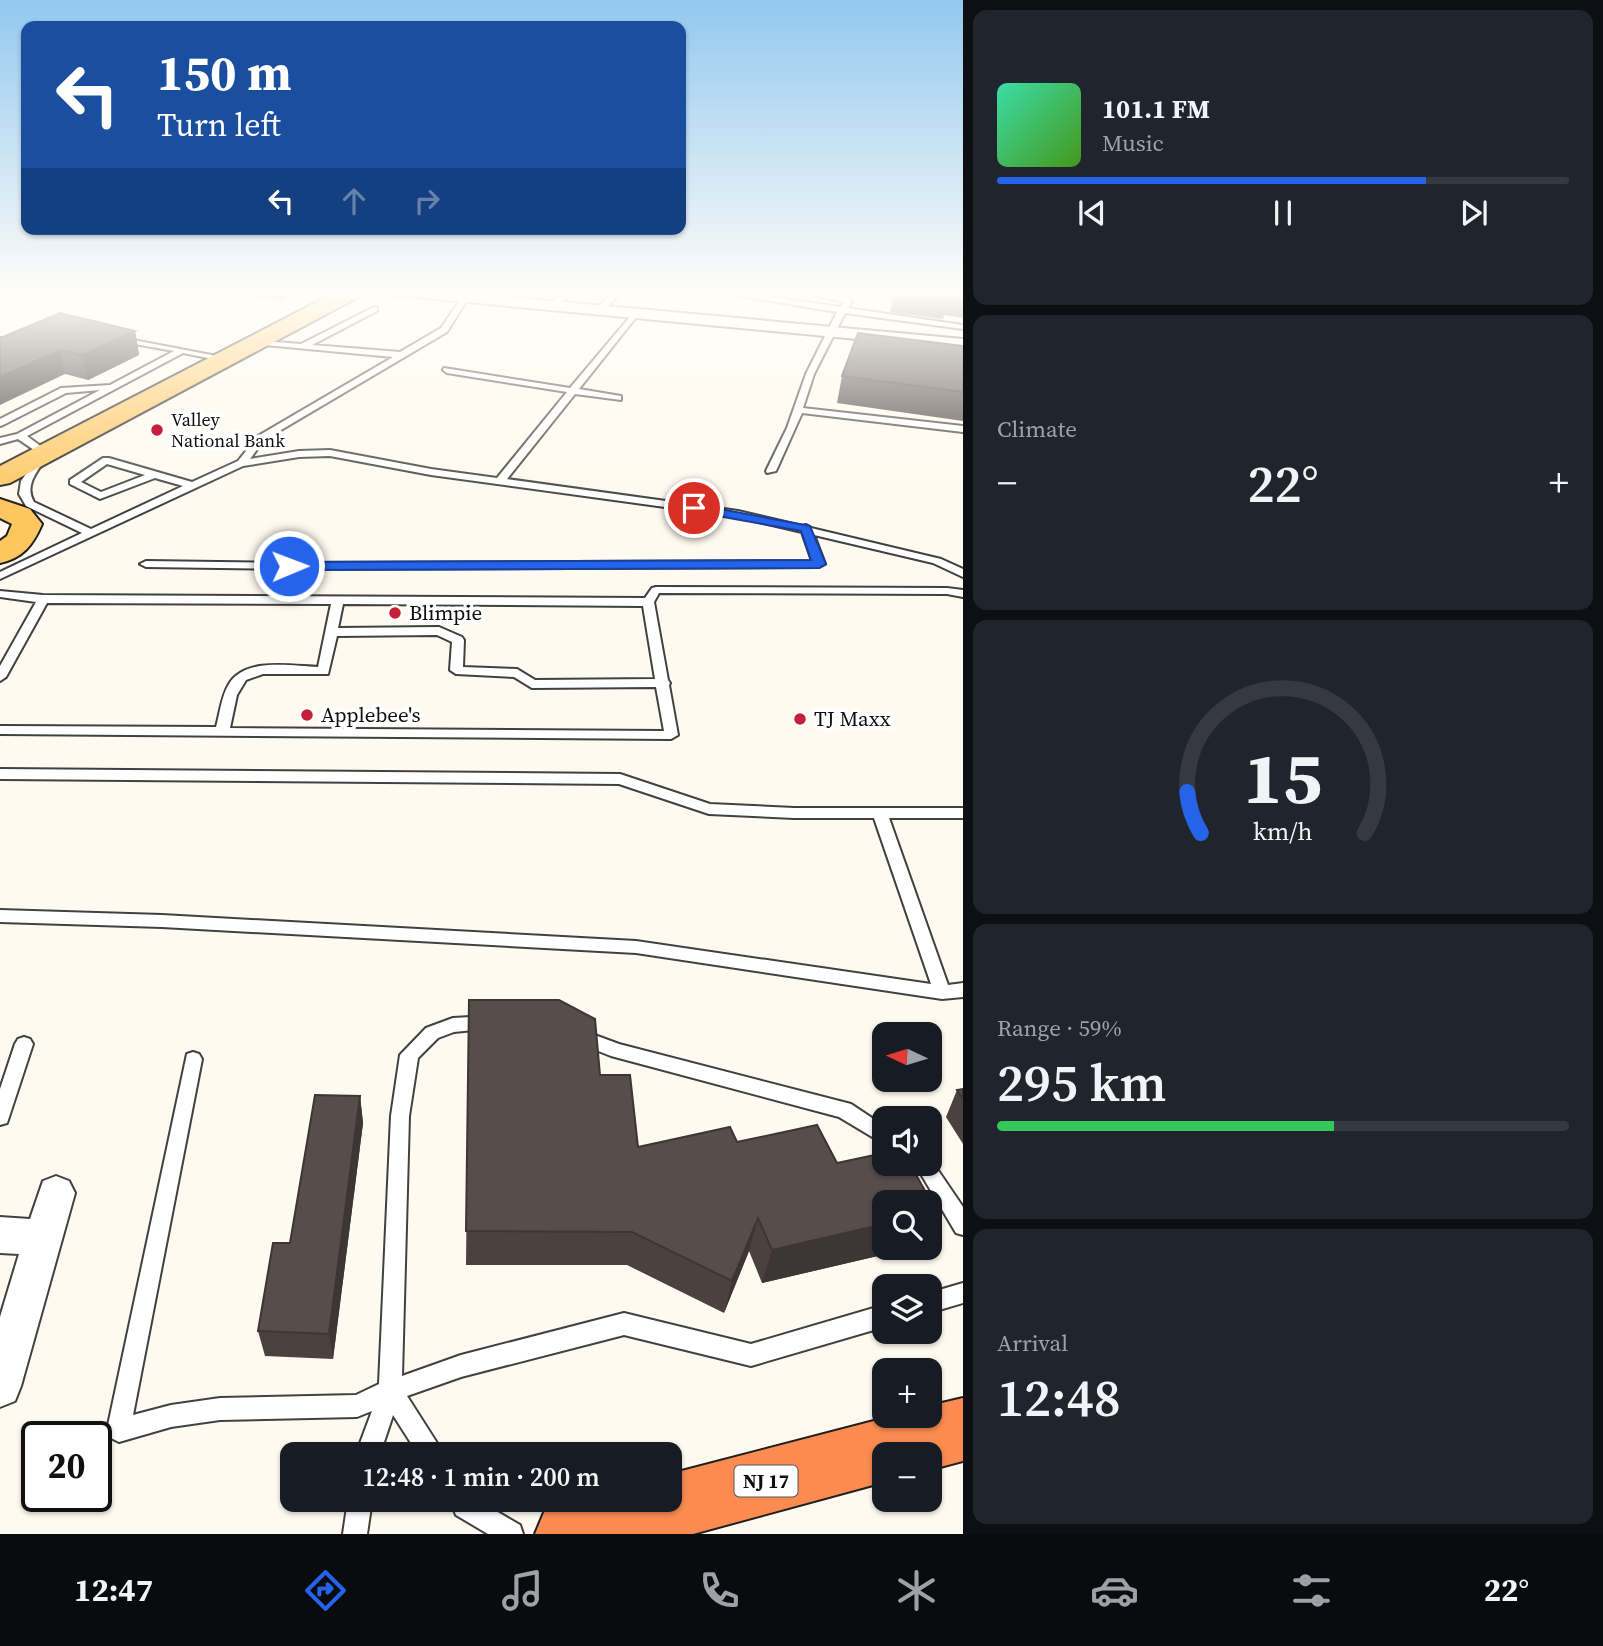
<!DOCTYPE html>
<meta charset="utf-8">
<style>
body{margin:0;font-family:"Source Serif 4",serif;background:#20242c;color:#f1f3f6;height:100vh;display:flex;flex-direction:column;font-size:26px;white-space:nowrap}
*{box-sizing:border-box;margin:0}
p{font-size:23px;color:#9ea1a6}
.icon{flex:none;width:38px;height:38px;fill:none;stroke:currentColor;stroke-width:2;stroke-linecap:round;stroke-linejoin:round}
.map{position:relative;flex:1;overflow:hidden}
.drawer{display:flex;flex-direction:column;gap:10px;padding:10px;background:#0d0f14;width:640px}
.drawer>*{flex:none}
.guide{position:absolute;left:21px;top:21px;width:665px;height:214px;border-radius:14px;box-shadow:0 2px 5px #0004;background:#1a4fa0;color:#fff;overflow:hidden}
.needle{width:46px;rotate:274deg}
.controls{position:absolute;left:872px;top:1022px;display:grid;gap:14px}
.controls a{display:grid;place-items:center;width:70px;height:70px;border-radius:14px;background:#171b24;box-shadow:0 2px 5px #0004;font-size:35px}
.speed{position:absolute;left:21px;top:1421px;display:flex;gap:14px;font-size:35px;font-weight:700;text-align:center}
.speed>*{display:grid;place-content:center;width:91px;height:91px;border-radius:50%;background:#171b24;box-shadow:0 2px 5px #0004;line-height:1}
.speed .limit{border:4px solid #111;border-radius:10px;background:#fff;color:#111}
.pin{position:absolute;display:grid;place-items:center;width:60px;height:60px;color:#fff;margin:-30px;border:4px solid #fff;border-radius:50%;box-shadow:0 2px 7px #0007}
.me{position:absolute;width:77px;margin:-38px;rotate:89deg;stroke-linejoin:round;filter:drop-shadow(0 0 5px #0008)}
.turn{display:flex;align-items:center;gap:24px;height:147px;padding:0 21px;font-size:32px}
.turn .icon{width:91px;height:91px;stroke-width:2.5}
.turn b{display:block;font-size:49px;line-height:60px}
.lanes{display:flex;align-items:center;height:66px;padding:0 21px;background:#0003;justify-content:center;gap:35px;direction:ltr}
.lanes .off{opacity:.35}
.big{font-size:52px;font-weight:600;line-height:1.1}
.drawer .card{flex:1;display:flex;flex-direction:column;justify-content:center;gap:10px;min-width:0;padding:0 24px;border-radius:14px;background:#20242c}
.drawer .dial{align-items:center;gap:0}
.dial svg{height:182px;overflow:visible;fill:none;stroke:#363941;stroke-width:7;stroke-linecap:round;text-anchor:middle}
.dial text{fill:#f1f3f6;stroke:none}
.song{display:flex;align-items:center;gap:21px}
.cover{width:84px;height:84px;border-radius:10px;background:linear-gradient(135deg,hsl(160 70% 55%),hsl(100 70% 35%))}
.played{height:7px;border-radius:4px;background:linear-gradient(90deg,#2563eb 75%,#363941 75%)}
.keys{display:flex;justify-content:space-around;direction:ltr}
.heat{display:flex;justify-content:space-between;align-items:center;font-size:38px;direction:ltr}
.charge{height:10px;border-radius:5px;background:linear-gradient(90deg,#34c759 59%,#363941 0)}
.trip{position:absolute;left:280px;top:1442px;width:402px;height:70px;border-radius:14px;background:#171b24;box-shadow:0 2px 5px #0004;font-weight:600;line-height:70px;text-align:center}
.tabs{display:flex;height:112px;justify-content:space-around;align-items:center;background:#090b0e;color:#9ea1a6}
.tabs .icon{width:49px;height:49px}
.tabs .active{color:#2563eb}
.tabs b{font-size:32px;color:#f1f3f6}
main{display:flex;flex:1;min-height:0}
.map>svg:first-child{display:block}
</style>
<main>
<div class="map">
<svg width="963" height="1534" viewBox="0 0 963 1534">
<rect width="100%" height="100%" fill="#fffaef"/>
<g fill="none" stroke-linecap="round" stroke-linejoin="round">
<defs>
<g id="lane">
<path d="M469,291H477L464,305L447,332L264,440L250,459L299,451L330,450L431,469L497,478L567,392L447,373L443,370L444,368L570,388L634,312H637V316L579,389L621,396V400L575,394L507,479L738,511L802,526L806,525L811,528L941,559L963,569V577L933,563L814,535L825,564L819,567L289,569L146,567L140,564L146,561L289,563L812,561L802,532L738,517L431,475L330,456L299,457L243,466L0,579V572L82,533L26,506L19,494L21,481L40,454L18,439L0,444V438L17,434L100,390L66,393L3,425L0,426V419L61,388L110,385L174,351L118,341V337L227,358L223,361L183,353L27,436L50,453C40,468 23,484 34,502L91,529L183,486L155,478L100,499L70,484V480L103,458H109L192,482L238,461L258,436L393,357L254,344L250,342L251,340L301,344L374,307H377V311L312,345L400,352L441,328L458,303ZM107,464L145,475L101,492L81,482Z"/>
<path d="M565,291H573L555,309H549V305Z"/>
<path d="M614,291H622L602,313H596V309Z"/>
<path d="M711,291H732L840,307L844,302L802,293L811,291L849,297L852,302L847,308L963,325V329L845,313L814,374L803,408L963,426V432L802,413L776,471L767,473L766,471L787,428L806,374L837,312Z"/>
<path d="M656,587L947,588L963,590V597L947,594L659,593L654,602L668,680L670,683L669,685L678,735L671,739L0,734V726L216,727C220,713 221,697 229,684C245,657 292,666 318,667L331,604L47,603L6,677L0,681V666L36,602L0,597V591L43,595L645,598L652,588ZM343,604L643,606L655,679L535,680L517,669L463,667L464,640L462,637L439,627L338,628ZM437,635L452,642L450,670L456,674L514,677L532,688L656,687L664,731L230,728L237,695L246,680L263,674H328L337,636Z"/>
<path d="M0,769L620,774L710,804L794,808H963V818H889L948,985L963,983V997L942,999L636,953L162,927L0,922V910L162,915L636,941L931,984L874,818H794L709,814L619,784L0,779Z"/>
<path d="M488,1016L494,1018L497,1023L494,1028L454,1032L438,1038L418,1058L409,1116L402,1376L461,1355L624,1313L751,1344L884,1305V1327L751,1366L624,1335L461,1377L407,1396L444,1454H418L393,1415L380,1454H356L372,1411L357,1417L220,1420L171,1427L119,1442L111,1438L107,1430L187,1054L193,1052L199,1054L202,1059L133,1415L171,1405L220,1398L356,1395L379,1384L391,1116L400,1055L426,1028L453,1018Z"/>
<path d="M581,1030L619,1044L851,1104L884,1126V1144L839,1117L611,1056L575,1042L572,1037L575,1032Z"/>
<path d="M24,1037L30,1039L33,1044L9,1117L7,1123L0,1125V1089L15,1044L18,1039Z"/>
<path d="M929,1157L963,1207V1235L956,1233L915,1164H929Z"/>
<path d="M963,1283V1303L929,1313V1293Z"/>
<path d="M348,1500H372L367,1534H343Z"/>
<path d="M450,1500H477L520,1525L523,1534H488L456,1515Z"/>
</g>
<g id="street">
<path d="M386,291H444L963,339V349L393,295Z"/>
<path d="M56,1176L69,1181L75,1193L21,1386L15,1401L0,1407V1317L19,1254L0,1253V1217L30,1219L43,1181Z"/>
</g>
<g id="primary">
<path d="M338,291H365L362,295L10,483L0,485V466Z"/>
<path d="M0,499L30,509L42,524C33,545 23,558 0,563V541L7,536L12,524L0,518Z"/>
</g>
<path id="highway" d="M963,1398V1461L929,1470V1454H884V1482L693,1534H535L545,1510L572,1500H670V1474L893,1416H929V1406Z"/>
</defs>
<use href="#lane" stroke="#414141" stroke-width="4"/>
<use href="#street" stroke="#414141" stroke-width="4"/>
<use href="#primary" stroke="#1f1f1f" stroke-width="4"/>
<use href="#highway" stroke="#1f1f1f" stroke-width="4"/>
<use href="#lane" fill="#fff" fill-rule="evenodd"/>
<use href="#street" fill="#fff" fill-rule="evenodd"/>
<use href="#primary" fill="#fec65f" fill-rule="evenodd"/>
<use href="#highway" fill="#fb8b51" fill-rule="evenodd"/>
</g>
<g fill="#4b4240">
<path d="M207,291H293L283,300Z"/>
<path d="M855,291H963V318L944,315L943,319L890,312L893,297Z"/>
<path d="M135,331L139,355L88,380L65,374L3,337Z"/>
<path d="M963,346V421L837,403L842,376Z"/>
<path d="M469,1000H559L595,1019L600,1075H630L638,1147L730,1127L737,1142L817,1125L837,1163L884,1153V1164H910L937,1212L929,1230V1202H884V1248H912L762,1283L749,1251L724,1313L627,1265H466Z"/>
<path d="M963,1089V1144L946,1117L957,1090Z"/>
<path d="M360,1096L363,1123L333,1359L265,1356L258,1331L290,1243Z"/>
</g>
<g fill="#3d3634">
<path d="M282,291H293L283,300Z"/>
<path d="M135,331L139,355L88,380L82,355Z"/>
<path d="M60,350L65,374L0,405V377Z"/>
<path d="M360,1096L363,1123L333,1359L329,1334Z"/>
<path d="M937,1212L929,1230V1214Z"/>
<path d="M758,1218L749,1251L724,1313L732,1281Z"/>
<path d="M884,1224V1248H912L762,1283L772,1250Z"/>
</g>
<g fill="#574d4a" stroke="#3d3634" stroke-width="2">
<path d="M60,313L135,331L82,355L60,350L0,377V337H3Z"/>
<path d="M858,333L963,346V392L842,376Z"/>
<path d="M469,1000H559L595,1019L600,1075H630L638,1147L730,1127L737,1142L817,1125L837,1163L884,1153V1164H910L937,1212L929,1214V1202H884V1224L772,1250L758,1218L732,1281L632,1232L466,1231Z"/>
<path d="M963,1089V1099L957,1090Z"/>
<path d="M315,1095L360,1096L329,1334L258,1331L273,1243H290Z"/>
</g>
<linearGradient id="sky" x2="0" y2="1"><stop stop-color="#92c8ef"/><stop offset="0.58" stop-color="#fffdf8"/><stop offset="1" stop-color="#fffdf8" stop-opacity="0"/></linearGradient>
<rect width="963" height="506" fill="url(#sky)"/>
<path fill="#2563eb" stroke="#184099" stroke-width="2" d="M694,504L810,526L826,564L819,568L289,570L283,566L289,562L811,560L801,531L690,511L688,508Z"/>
<g fill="#c51f3a" stroke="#fff" stroke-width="2.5">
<circle cx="157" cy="430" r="7"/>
<circle cx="395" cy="613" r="7"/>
<circle cx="307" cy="715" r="7"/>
<circle cx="800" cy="719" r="7"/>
</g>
<g text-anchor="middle" stroke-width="7" stroke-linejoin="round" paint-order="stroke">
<g font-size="18" fill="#0e0e0e" stroke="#fff" text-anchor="start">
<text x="171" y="426">Valley<tspan x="171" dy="21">National Bank</tspan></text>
</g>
<rect fill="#fff" stroke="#565656" stroke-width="2" x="734.5" y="1465.5" width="63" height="31" rx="5"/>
<g font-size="19" font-weight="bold" fill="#0e0e0e">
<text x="766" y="1488">NJ 17</text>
</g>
<g font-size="21" fill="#0e0e0e" stroke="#fff" text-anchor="start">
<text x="409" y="620">Blimpie</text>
<text x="321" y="722">Applebee's</text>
<text x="814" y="726">TJ Maxx</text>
</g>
</g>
</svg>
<div class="controls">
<a><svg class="needle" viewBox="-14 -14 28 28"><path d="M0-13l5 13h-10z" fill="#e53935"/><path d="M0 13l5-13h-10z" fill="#9ea1a6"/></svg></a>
<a><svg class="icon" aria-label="sound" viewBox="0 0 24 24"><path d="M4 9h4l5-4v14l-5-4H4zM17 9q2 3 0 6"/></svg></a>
<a><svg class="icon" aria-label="search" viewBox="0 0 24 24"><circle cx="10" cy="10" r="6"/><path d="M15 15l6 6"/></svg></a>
<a><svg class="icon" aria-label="layers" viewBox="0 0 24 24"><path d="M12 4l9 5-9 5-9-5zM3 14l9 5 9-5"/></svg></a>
<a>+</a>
<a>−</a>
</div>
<div class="speed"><div class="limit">20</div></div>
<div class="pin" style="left:694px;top:508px;background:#d93025"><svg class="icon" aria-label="arrive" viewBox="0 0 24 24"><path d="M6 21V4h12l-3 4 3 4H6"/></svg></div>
<svg class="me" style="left:289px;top:566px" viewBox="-20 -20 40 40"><circle r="17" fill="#2563eb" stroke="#fff" stroke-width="3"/><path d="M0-11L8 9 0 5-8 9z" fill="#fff"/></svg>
<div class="trip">12:48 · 1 min · 200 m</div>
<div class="guide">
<div class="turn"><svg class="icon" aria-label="left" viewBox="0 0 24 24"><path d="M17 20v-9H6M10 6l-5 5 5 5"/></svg><div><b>150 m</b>Turn left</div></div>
<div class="lanes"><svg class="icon" aria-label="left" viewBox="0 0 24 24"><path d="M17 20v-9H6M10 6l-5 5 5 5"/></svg><svg class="icon off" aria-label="ahead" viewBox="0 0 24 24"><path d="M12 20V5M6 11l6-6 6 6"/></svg><svg class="icon off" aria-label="right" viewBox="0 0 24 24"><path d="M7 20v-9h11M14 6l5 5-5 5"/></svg></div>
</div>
</div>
<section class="drawer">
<div class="card">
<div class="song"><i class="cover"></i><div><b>101.1 FM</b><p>Music</p></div></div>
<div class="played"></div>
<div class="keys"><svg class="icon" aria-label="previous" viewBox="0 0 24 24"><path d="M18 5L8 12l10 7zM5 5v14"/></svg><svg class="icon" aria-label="pause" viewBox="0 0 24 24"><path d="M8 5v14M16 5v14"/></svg><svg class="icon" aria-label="next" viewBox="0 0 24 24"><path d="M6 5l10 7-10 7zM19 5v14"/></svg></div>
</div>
<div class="card"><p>Climate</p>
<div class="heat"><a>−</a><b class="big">22°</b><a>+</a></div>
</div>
<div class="card dial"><svg viewBox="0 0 100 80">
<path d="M14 69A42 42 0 1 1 86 69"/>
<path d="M14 69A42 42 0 0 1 8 51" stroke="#2563eb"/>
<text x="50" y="56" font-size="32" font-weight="700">15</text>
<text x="50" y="72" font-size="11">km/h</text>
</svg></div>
<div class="card"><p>Range · 59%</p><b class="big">295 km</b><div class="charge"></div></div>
<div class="card"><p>Arrival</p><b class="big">12:48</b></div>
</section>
</main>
<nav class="tabs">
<b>12:47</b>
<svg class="icon active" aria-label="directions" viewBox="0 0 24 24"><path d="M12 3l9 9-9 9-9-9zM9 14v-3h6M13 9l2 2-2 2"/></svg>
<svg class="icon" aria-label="music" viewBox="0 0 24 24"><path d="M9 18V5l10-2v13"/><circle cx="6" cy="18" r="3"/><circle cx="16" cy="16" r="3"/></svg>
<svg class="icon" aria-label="phone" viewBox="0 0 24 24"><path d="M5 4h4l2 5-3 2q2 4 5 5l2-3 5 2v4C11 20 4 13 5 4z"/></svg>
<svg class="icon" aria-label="climate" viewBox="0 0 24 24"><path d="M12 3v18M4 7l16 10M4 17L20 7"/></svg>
<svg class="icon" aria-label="car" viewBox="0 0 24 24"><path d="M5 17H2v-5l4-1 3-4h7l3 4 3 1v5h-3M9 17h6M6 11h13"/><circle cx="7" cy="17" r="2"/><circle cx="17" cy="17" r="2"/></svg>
<svg class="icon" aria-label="filters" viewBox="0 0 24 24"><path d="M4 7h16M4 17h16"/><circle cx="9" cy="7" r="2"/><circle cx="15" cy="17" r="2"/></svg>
<b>22°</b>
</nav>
